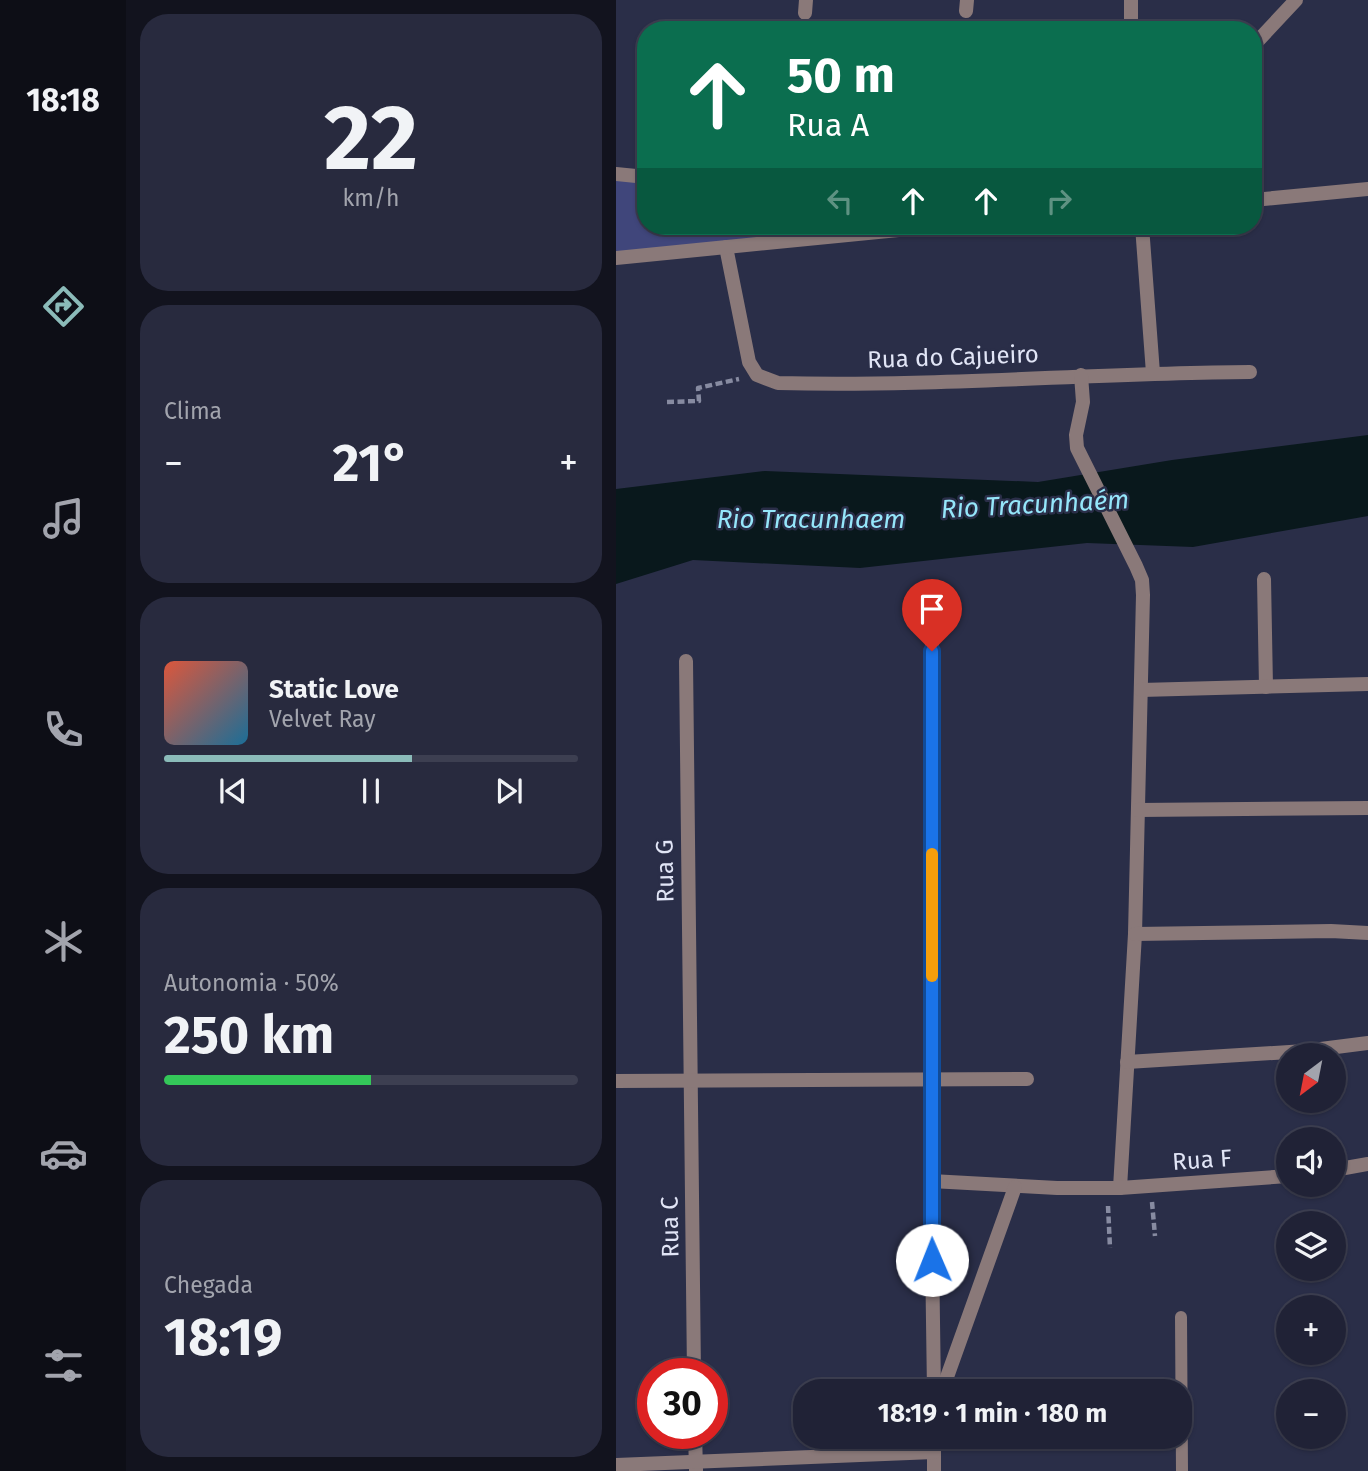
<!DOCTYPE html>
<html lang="pt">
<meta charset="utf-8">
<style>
body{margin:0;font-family:"Fira Sans",sans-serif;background:#282a3e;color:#f1f3f6;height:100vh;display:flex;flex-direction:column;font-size:26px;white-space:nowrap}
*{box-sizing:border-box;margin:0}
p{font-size:23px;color:#a2a4ad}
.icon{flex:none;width:38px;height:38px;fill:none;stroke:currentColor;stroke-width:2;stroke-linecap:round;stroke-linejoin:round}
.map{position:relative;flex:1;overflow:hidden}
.sheet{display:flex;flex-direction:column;gap:14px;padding:14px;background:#12131e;width:490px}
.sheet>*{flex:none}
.hud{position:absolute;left:21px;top:21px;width:625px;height:214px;border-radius:28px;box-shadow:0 2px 5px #0004,0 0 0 2px #3d3f51;background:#0b6e4f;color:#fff;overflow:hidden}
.needle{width:46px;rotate:212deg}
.tools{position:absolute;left:660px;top:1043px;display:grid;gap:14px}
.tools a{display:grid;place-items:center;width:70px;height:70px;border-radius:50%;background:#202236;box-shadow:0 2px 5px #0004,0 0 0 2px #3d3f51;font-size:35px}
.speed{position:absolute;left:21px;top:1358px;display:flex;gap:14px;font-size:35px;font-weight:700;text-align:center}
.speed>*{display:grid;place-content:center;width:91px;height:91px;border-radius:50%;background:#202236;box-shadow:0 2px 5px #0004,0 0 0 2px #3d3f51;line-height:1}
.speed .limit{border:10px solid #d22;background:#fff;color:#111}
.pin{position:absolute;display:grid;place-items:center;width:60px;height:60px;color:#fff;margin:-72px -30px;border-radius:50% 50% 50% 0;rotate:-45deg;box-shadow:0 0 7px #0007}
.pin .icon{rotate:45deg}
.me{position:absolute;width:77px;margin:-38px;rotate:359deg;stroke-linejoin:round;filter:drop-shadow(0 0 5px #0008)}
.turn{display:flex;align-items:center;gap:24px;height:147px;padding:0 35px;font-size:32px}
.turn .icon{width:91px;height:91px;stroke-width:2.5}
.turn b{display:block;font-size:49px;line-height:60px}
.lanes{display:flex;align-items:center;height:66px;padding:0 35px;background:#0003;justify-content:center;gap:35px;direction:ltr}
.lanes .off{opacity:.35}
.big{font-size:52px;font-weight:700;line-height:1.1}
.sheet .tile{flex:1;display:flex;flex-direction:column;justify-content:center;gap:10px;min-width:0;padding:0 24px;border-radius:28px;background:#282a3e}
.sheet .dial{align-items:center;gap:0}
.dial b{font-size:91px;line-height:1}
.song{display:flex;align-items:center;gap:21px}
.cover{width:84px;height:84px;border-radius:10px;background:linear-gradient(135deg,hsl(10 70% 55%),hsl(200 70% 35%))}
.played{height:7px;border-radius:4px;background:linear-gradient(90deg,#8bbbb9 60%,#3d3f51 60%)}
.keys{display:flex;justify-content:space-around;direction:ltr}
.heat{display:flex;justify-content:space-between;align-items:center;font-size:38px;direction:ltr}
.charge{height:10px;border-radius:5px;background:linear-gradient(90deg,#34c759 50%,#3d3f51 0)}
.trip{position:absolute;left:177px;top:1379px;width:399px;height:70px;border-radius:28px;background:#202236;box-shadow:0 2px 5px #0004,0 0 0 2px #3d3f51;font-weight:700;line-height:70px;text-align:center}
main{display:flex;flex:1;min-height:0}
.menu{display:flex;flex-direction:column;width:126px;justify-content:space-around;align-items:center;background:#0d0e16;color:#a2a4ad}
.menu .icon{width:49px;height:49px}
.menu .on{color:#8bbbb9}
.menu b{font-size:32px;color:#f1f3f6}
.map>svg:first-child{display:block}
</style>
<main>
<nav class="menu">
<b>18:18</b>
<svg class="icon on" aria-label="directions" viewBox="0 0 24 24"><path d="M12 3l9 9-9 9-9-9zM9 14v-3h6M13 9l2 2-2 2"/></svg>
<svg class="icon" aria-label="music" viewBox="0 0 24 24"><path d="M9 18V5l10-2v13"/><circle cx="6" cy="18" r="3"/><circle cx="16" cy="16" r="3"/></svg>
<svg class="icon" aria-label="phone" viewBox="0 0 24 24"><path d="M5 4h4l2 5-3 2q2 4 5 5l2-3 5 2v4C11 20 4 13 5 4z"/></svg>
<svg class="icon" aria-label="climate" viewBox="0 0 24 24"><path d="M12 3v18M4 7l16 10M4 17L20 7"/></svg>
<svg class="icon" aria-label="car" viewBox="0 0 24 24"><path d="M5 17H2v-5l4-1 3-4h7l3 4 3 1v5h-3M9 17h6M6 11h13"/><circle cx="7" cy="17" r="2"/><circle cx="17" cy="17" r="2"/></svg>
<svg class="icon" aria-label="filters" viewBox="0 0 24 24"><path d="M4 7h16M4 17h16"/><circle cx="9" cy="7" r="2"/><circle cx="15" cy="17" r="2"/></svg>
</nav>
<section class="sheet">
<div class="tile dial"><b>22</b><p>km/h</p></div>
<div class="tile"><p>Clima</p>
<div class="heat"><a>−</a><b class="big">21°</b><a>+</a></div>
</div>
<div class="tile">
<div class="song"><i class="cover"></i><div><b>Static Love</b><p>Velvet Ray</p></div></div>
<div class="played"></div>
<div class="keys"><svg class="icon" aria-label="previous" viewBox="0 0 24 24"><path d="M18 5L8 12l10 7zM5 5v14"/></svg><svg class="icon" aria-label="pause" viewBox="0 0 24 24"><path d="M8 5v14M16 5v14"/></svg><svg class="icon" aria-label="next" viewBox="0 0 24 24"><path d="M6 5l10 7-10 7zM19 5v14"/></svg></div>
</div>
<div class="tile"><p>Autonomia · 50%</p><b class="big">250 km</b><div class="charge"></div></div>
<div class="tile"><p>Chegada</p><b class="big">18:19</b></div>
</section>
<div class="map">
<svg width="752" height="1471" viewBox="0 0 752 1471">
<rect width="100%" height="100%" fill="#2a2e48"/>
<path fill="#40467b" d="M0,174L30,178V226H165L170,240L0,257Z"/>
<path fill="#09181c" d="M752,435V516L577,547L471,543L244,568L77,560L0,584V489L149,471L422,482L556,460Z"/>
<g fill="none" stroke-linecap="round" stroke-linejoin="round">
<g stroke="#878ba1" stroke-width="4.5" stroke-dasharray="7 3.5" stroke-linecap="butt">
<path d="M51,402L83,401L82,388L123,379"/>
<path d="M536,1202L539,1236"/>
<path d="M492,1206L494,1248"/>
</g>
<path stroke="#8a7979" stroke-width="12" d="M565,1317L566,1471"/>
<g stroke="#8a7979" stroke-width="14">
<path d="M350,11L351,0"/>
<path d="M189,13L190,0"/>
<path d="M515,30V0"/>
<path d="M637,46L680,0"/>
<path d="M0,174L30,177"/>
<path d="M165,226L170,240"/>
<path d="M526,226L537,373"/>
<path d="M110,247L133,362L141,375L162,383C319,387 476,373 634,372"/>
<path d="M465,375L467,402L460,435L461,448L520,566L526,580L527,595L519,934L504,1188"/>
<path d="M648,579L650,687"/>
<path d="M316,624L315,1181L318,1391"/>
<path d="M70,661L78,1374"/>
<path d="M525,690L752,684"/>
<path d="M522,810L752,808"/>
<path d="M519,934L715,931L752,933"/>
<path d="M511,1062L689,1051L752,1043"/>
<path d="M0,1081L411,1079"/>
<path d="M718,1170L752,1164"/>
<path d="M315,1181L441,1188H504L672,1176"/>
<path d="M326,1391L399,1187"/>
<path d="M79,1433L80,1470"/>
<path d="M318,1437V1471"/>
<path d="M0,1465L318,1452"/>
</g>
<g stroke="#8a7979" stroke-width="14">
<path d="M637,200L752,189"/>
<path d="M0,258L323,226"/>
</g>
</g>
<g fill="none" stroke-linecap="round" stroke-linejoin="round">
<defs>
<path id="route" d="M316,651V1260"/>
</defs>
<use href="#route" stroke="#114b97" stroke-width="18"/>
<use href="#route" stroke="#1a73e8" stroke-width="12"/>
<path stroke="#f59e0b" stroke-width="12" d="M316,976V854"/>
</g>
<g text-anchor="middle" stroke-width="5" stroke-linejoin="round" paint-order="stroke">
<g font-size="24" fill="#e1e5f6" stroke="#2a2e48">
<text transform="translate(337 357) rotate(-2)" y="8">Rua do Cajueiro</text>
<text transform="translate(49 871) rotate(-91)" y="8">Rua G</text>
<text transform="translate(586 1160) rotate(-4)" y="8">Rua F</text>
<text transform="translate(54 1227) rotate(-91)" y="8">Rua C</text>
</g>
<g font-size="26" font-style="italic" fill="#95e6fa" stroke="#2a2e48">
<text transform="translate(419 504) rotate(-3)" y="9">Rio Tracunhaém</text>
<text x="195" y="528">Rio Tracunhaem</text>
</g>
</g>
</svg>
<div class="tools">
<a><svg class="needle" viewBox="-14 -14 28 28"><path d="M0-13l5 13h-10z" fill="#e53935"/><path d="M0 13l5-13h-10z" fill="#a2a4ad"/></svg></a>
<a><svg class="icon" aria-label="sound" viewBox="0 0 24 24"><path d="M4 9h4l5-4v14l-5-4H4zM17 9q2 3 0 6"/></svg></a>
<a><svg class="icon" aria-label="layers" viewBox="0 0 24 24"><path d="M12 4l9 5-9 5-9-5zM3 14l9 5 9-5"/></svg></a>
<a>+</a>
<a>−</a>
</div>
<div class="speed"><div class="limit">30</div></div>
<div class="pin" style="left:316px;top:651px;background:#d93025"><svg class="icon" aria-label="arrive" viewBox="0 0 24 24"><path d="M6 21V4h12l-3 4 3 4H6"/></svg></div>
<svg class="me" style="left:316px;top:1260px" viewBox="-20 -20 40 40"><circle r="19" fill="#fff"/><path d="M0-13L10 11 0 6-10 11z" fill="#1a73e8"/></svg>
<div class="trip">18:19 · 1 min · 180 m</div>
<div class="hud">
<div class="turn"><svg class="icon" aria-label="ahead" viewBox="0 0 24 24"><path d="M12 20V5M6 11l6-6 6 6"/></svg><div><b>50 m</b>Rua A</div></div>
<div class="lanes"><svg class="icon off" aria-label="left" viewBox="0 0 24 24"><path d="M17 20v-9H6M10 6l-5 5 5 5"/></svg><svg class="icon" aria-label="ahead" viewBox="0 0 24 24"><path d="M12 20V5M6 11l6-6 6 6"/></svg><svg class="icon" aria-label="ahead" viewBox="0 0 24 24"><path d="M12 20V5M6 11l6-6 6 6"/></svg><svg class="icon off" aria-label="right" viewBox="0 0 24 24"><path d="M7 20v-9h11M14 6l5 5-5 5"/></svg></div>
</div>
</div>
</main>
